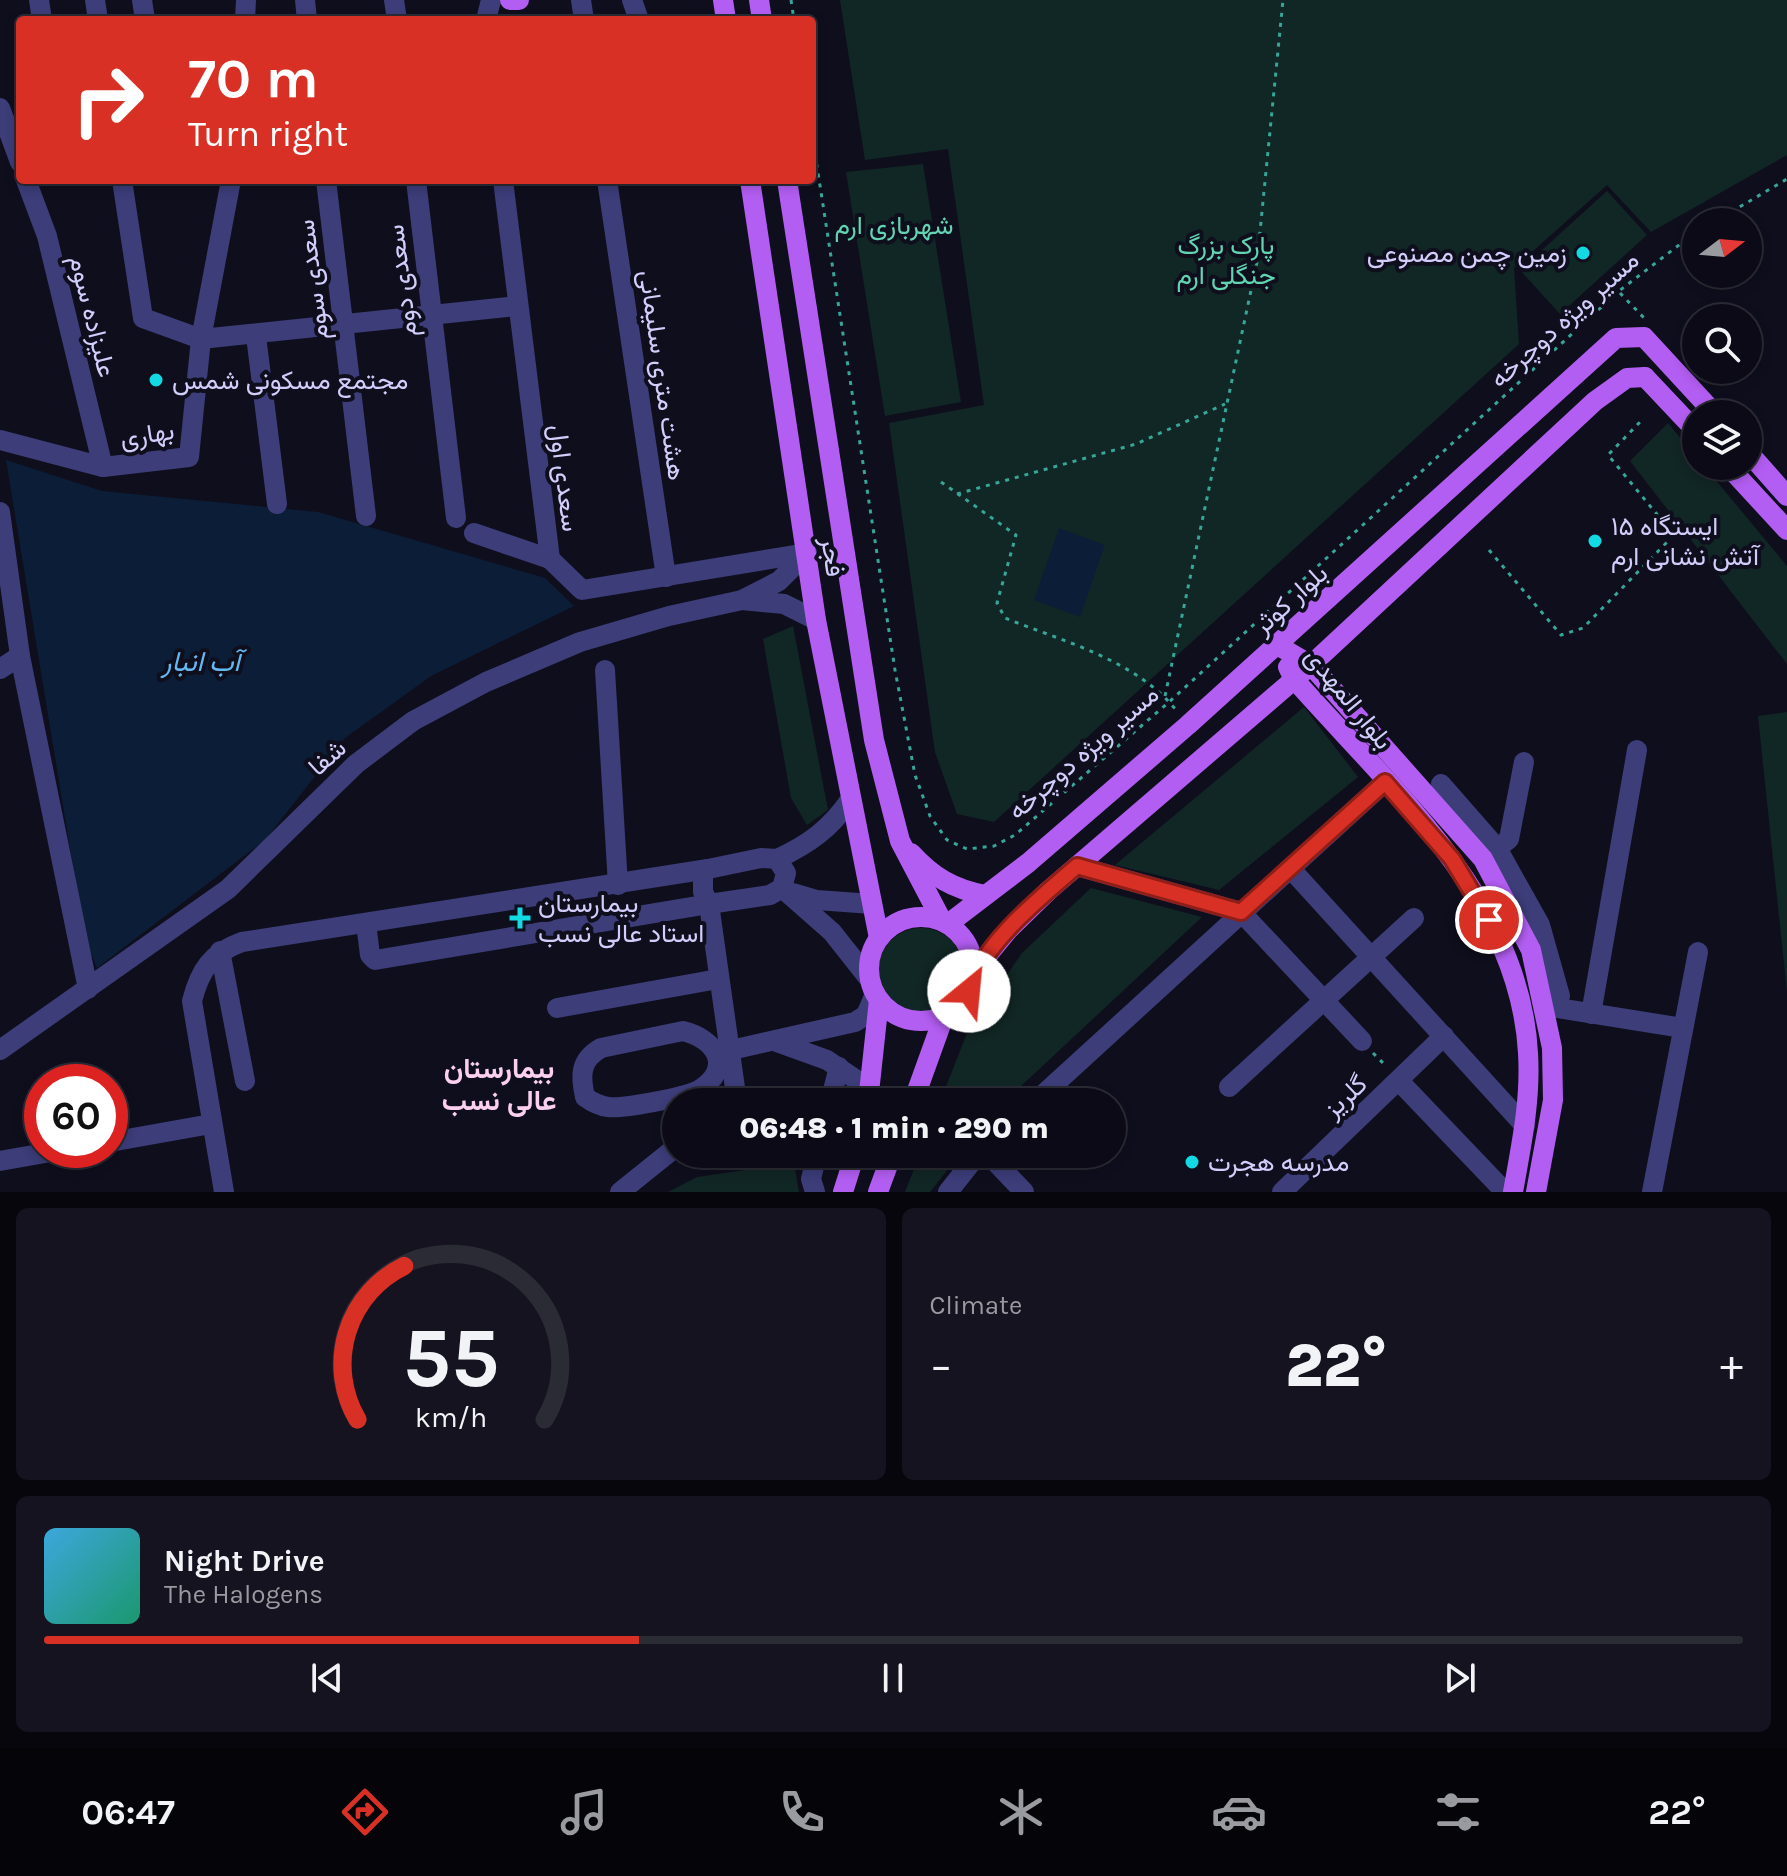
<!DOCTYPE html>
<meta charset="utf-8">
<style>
body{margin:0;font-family:Karla,Vazirmatn,sans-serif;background:#14131f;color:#f1f3f6;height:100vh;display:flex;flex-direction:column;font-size:30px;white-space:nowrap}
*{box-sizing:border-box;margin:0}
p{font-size:26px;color:#9a9aa1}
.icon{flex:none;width:44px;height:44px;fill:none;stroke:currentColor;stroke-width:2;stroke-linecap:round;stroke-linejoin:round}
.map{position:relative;height:1192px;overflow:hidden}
.details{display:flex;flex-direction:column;gap:16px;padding:16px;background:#06060c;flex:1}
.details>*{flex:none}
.top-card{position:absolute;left:16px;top:16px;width:800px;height:168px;border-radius:8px;box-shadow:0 4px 12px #0003,0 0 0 2px #2b2b35;background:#d93025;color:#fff;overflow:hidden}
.needle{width:52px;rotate:74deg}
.buttons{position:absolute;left:1682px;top:208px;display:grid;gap:16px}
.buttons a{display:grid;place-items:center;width:80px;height:80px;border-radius:50%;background:#0b0a16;box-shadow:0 4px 12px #0003,0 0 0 2px #2b2b35;font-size:40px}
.speed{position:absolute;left:24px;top:1064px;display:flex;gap:16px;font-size:40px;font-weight:700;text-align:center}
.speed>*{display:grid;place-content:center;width:104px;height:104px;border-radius:50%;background:#0b0a16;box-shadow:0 4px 12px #0003,0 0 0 2px #2b2b35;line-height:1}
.speed .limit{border:12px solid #d22;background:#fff;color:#111}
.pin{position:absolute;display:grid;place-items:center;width:68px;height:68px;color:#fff;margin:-34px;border:4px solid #fff;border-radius:50%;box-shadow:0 2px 8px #0007}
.me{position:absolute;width:88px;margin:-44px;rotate:28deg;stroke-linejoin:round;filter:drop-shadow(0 0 6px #0008)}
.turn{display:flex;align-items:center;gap:28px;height:168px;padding:0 40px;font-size:36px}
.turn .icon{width:104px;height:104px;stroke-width:2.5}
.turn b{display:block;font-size:56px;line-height:68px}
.big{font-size:60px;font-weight:800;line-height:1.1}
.details .widget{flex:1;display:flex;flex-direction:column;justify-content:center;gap:12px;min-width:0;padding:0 28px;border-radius:12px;background:#14131f}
.details .dial{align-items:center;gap:0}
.dial svg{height:208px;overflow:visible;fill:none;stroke:#2b2b35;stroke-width:7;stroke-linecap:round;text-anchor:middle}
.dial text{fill:#f1f3f6;stroke:none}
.song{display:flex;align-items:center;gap:24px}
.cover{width:96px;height:96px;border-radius:12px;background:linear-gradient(135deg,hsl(200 70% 55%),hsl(160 70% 35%))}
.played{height:8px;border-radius:4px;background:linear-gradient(90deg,#d93025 35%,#2b2b35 35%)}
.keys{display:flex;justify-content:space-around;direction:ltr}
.heat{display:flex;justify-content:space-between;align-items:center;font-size:44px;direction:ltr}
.details .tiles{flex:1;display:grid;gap:16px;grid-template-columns:1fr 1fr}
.widget:last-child{grid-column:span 2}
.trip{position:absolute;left:662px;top:1088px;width:464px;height:80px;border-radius:40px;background:#0b0a16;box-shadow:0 4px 12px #0003,0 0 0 2px #2b2b35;font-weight:800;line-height:80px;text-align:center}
.tabs{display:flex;height:128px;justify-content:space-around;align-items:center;background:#040409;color:#9a9aa1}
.tabs .icon{width:56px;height:56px}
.tabs .selected{color:#d93025}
.tabs b{font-size:36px;color:#f1f3f6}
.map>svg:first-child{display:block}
</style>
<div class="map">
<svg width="1787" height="1192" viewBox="0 0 1787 1192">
<rect width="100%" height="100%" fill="#0f0e1d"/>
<g fill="#112725">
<path d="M840,0H1787V155L1651,232L1607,185L1514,268L1519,344L994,822L957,814L935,752L889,423L984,405L948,149L865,160Z"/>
<path d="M923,164L961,402L885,416L846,172Z"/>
<path d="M1607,191L1647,235L1560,314L1520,270Z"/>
<path d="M1668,423L1696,457V466H1704L1787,566V664L1630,461Z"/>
<path d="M793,626L828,810L807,825L791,798L763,639Z"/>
<path d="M1304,707L1358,777L1219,890L1115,865Z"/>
<path d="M1787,712V992L1758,716Z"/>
<path d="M1091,888L1202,917L1004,1102H940L967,1033L1022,953Z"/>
<circle cx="921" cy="971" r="43"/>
<path d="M920,1154H960L930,1192H905Z"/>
<path d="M794,1163L799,1192H668L697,1177Z"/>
</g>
<g fill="#0c1e37">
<path d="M6,460L102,491L318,512L545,578L574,606L431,676L345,738L265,840L97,968L85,939Z"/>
<path d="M1059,528L1105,545L1080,617L1034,600Z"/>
</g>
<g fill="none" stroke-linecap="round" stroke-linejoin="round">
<g stroke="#37a699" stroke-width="3" stroke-dasharray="4 6" stroke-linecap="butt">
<path d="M791,0L794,20"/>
<path d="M812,134L895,670L915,775L930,816L947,840L967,849L994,846L1015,835L1169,702L1619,291L1696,232"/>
<path d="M1714,222L1787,179"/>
<path d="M1620,293L1645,319"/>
<path d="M941,482L1016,535L997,603L1005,618C1062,641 1136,660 1176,710"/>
<path d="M957,494L1136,444L1225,404"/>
<path d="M1489,550L1561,635L1583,628L1674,535L1608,455L1640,422"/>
<path d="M1165,696L1257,262L1283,0"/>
<path d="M1373,1053L1387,1067"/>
</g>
<g stroke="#3c3d79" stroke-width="20">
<path d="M39,0L42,20"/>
<path d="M95,0L98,20"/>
<path d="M142,0L145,20"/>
<path d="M305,0L307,20"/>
<path d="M394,0L397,20"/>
<path d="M581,0L584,20"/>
<path d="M632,0L639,20"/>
<path d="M245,20L246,0"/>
<path d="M486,20L491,0"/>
<path d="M0,108L20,162"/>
<path d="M26,180L47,236L103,467"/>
<path d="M122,180L143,318L201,339L517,306"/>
<path d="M326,180L366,516"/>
<path d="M416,180L456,518"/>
<path d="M503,180L550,559L582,590L807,553"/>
<path d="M607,180L666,577"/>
<path d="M256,336L277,504"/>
<path d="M0,440L103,467L189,457L201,339L231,180"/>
<path d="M0,512L20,656L88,989"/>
<path d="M474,533L550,559"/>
<path d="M807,553L779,581L742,600L784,604L816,620"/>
<path d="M0,669L20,656"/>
<path d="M605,670L618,885"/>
<path d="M1441,784L1497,848L1540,925L1560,996"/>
<path d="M1489,855L1509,839L1524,762"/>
<path d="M761,858L777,859L786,873L782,888L770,895L709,904L703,892V875L708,869Z"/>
<path d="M777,859C809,844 830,829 850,800"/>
<path d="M1077,866L1241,912L1362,1041"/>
<path d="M1290,868L1525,1126"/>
<path d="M782,888L832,932L870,980"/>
<path d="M793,893L817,900L872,904"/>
<path d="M366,923L370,955L375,960L709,904L737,1102"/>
<path d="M220,951L245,1081"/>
<path d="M1545,1006L1683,1028"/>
<path d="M557,1008L718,979"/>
<path d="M1591,1014L1637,750"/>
<path d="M683,1031C716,1039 734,1068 699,1090C687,1097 622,1109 608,1107C599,1106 592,1102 585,1097C580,1075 580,1060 601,1048Z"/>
<path d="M777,1042L827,1060L870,1089"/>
<path d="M0,1050L228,889L356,764L413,721L486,682L580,642L669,616L742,600"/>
<path d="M727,1051L855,1022L866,1015L875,994"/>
<path d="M1399,1081L1505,1192"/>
<path d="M1229,1087L1414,918"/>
<path d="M830,1102L839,1067"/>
<path d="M1035,1102L1385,782"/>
<path d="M110,1142L211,1124"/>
<path d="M988,1154L1024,1192"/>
<path d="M0,1161L62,1150"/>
<path d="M224,1192L192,1001C200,970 211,953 242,942L708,869"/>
<path d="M620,1192L676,1147"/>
<path d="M815,1192L811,1179L817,1154"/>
<path d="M948,1192L978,1154"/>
<path d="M1282,1192L1444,1036"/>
<path d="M1652,1192L1698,952"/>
</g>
<g stroke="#b35ef2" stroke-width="20">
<path d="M510,0H519"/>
<path d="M723,0L726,20"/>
<path d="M759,0L762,20"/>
<path d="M750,180L816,620L879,938"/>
<path d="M787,180L874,740L900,841L942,921"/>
<path d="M1645,377L1696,431"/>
<path d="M1748,452L1787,496"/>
<path d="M1728,466L1787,530"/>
<path d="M1277,645L1311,665L1483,859L1531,950L1552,1048L1553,1100L1536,1192"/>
<path d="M1288,667L1294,679C1389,787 1520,899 1528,1053C1531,1101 1521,1146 1513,1192"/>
<path d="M911,853C933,877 953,889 985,895"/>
<circle cx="921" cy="969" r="52"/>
<path d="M948,924L1028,863L1188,725L1616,338L1644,337L1715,414"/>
<path d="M973,973L1009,929L1048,891L1311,665L1595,401L1627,378L1645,377"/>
<path d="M868,1102L879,1000"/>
<path d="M913,1102L944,1016"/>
<path d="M843,1192L855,1154"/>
<path d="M878,1192L892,1154"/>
</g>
</g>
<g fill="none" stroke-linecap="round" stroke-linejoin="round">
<defs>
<path id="route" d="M969,991C981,945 1041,897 1077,866L1241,912L1385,782L1452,859L1489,920"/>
</defs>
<use href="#route" stroke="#8d1f18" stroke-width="20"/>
<use href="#route" stroke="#d93025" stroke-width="14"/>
</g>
<g fill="#12d9e2" stroke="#0f0e1d" stroke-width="3">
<circle cx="1583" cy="253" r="8"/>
<circle cx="156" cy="380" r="8"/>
<circle cx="1595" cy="541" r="8"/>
<path d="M516 906h8v8h8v8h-8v8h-8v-8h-8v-8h8z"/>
<circle cx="1192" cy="1162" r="8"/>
</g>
<g text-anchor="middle" stroke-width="8" stroke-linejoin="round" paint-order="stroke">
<g font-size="26" fill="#61d4b1" stroke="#0f0e1d">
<text x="894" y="234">شهربازی ارم</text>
<text x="1226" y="254">پارک بزرگ<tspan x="1226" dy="30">جنگلی ارم</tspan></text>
</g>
<g font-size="26" fill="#d1cefb" stroke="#0f0e1d" text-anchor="start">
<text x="1567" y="262" text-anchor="end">زمین چمن مصنوعی</text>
<text x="172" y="389">مجتمع مسکونی شمس</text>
<text x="1611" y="535">ایستگاه ۱۵<tspan x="1611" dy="30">آتش نشانی ارم</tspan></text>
<text x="538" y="912">بیمارستان<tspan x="538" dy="30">استاد عالی نسب</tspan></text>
<text x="1208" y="1171">مدرسه هجرت</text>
</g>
<g font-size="26" fill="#d1cefb" stroke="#0f0e1d">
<text transform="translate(312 280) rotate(-97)" y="9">سعدی سوم</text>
<text transform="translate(401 281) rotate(-97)" y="9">سعدی دوم</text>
<text transform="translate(93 316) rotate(76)" y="9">علیزاده سوم</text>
<text transform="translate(1564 319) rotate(-42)" y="9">مسیر ویژه دوچرخه</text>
<text transform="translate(663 375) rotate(82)" y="9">هشت متری سلیمانی</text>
<text transform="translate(147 434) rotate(-9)" y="9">بهاری</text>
<text transform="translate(565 478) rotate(83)" y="9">سعدی اول</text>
<text transform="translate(833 557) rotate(82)" y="9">فجر</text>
<text transform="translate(1290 599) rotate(-42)" y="9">بلوار کوثر</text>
<text transform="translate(1349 698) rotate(51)" y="9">بلوار المهدی</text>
<text transform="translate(1083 752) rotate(-41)" y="9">مسیر ویژه دوچرخه</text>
<text transform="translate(327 757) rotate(-42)" y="9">شفا</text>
<text transform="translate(1345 1096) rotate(-43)" y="9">گلریز</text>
</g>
<g font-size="28" font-style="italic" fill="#64b8f2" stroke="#0f0e1d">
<text x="201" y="671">آب انبار</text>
</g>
<g font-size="28" font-weight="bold" fill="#fbd0ee" stroke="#0f0e1d">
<text x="499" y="1078">بیمارستان<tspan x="499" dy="32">عالی نسب</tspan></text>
</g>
</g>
</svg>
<div class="buttons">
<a><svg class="needle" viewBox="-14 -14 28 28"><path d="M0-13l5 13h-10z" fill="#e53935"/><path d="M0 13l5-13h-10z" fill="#9a9aa1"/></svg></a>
<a><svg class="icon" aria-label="search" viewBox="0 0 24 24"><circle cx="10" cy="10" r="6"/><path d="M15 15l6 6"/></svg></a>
<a><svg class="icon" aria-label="layers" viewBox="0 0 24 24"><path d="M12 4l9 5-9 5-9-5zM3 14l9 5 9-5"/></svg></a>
</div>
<div class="speed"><div class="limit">60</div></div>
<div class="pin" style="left:1489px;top:920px;background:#d93025"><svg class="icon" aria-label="arrive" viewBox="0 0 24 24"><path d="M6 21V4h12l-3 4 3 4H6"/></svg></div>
<svg class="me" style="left:969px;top:991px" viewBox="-20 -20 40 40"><circle r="19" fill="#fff"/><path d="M0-13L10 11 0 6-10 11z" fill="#d93025"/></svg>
<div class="trip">06:48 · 1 min · 290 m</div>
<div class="top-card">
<div class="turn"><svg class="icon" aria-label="right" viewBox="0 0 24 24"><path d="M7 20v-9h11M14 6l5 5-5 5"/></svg><div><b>70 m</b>Turn right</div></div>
</div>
</div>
<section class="details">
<div class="tiles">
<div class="widget dial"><svg viewBox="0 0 100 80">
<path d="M14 69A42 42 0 1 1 86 69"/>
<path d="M14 69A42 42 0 0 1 32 10" stroke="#d93025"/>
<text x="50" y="56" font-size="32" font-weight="700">55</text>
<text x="50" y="72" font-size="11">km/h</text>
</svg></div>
<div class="widget"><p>Climate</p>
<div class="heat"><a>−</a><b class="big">22°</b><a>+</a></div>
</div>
<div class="widget">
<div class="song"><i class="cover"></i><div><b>Night Drive</b><p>The Halogens</p></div></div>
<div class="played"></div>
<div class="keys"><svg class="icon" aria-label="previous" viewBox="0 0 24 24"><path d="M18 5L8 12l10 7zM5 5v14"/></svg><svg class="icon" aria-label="pause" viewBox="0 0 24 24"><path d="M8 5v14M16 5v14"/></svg><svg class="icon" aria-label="next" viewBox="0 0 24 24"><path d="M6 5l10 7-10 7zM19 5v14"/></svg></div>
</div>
</div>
</section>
<nav class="tabs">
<b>06:47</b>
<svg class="icon selected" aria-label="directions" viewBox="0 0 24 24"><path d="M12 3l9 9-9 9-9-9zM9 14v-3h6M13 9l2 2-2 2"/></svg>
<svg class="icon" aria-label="music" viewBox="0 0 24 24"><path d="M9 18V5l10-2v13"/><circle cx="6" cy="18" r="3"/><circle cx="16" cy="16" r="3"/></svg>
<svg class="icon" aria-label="phone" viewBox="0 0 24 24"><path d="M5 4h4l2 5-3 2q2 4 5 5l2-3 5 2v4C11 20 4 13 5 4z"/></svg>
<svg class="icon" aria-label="climate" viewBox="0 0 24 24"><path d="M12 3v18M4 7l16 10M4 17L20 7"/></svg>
<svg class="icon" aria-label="car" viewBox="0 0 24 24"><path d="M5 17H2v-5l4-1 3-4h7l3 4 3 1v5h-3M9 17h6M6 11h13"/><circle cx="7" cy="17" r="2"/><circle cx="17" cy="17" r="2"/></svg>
<svg class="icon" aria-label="filters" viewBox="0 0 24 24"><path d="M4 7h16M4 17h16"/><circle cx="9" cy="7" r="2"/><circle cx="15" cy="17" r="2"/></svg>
<b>22°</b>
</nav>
